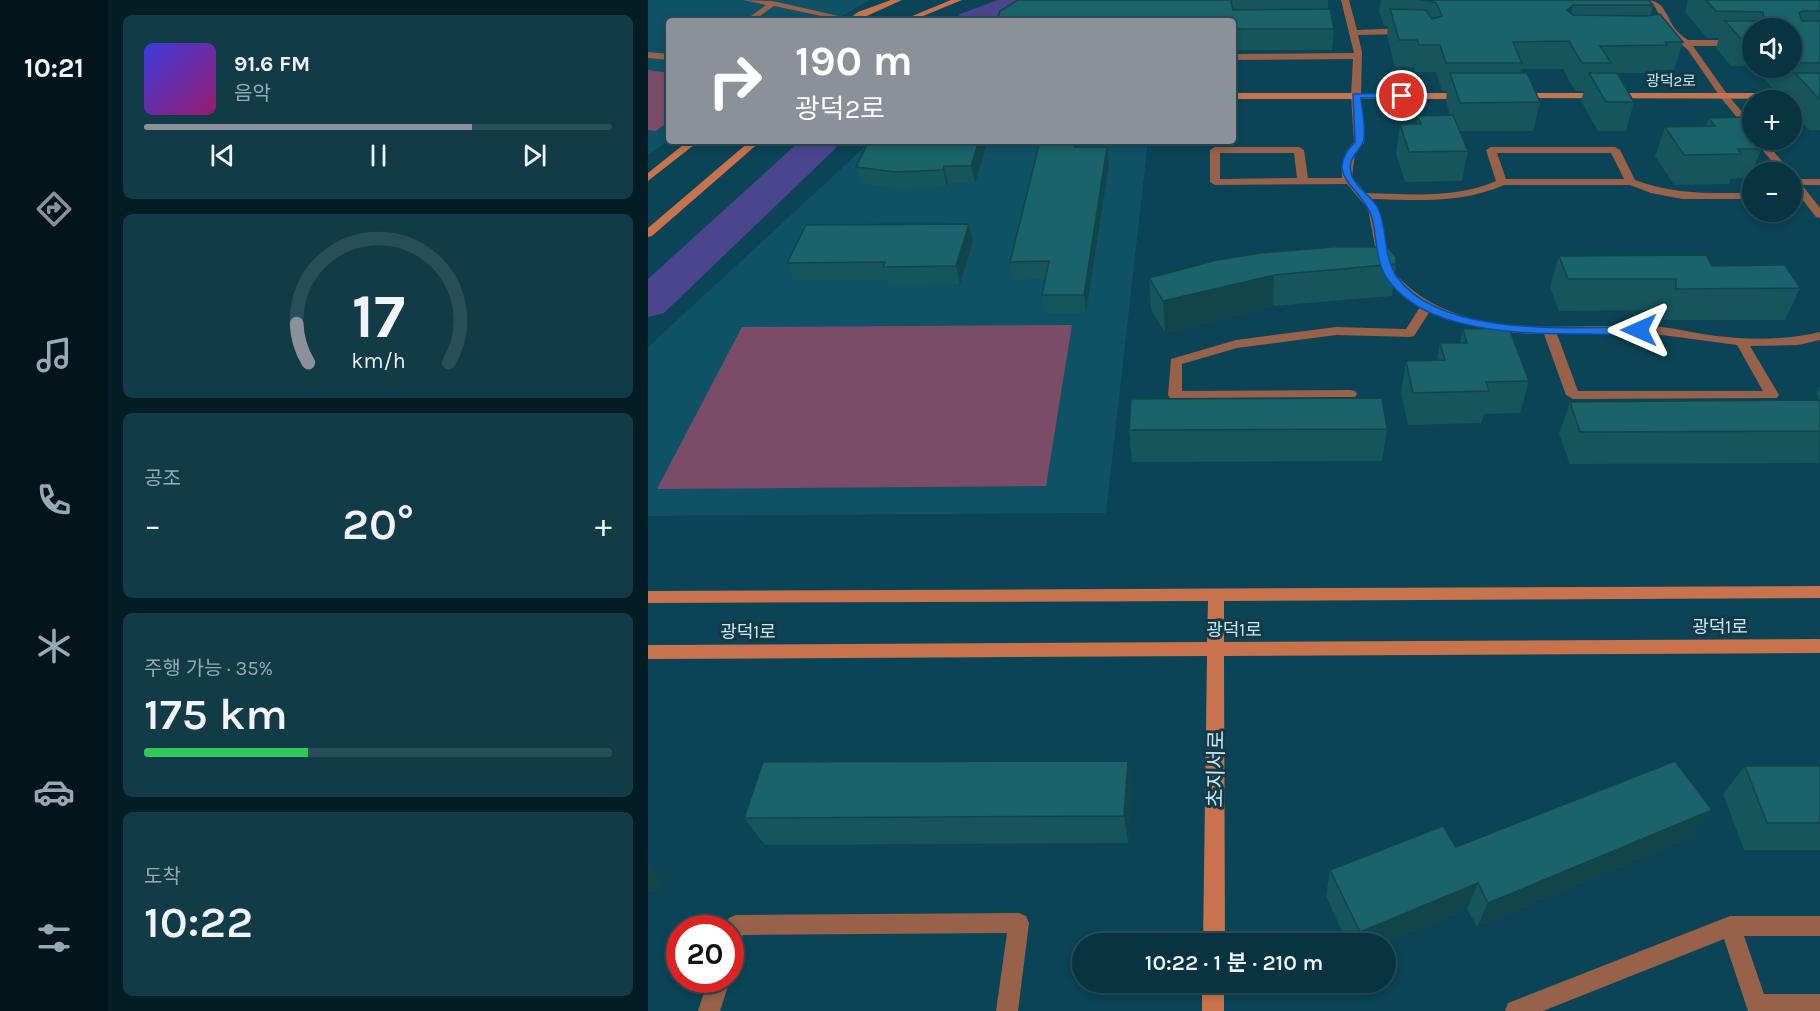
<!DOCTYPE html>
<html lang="ko">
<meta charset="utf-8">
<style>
body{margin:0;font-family:Karla,"Noto Sans KR",sans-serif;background:#113b47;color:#f1f3f6;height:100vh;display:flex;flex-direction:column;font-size:22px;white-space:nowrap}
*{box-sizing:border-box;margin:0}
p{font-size:20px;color:#98aab1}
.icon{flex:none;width:33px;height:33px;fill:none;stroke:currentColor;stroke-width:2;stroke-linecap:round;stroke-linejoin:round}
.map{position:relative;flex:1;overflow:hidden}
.panel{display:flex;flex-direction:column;gap:15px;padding:15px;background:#041c23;width:540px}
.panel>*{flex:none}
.banner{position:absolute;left:18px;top:18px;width:570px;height:126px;border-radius:6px;box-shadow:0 3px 9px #0003,0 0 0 2px #294e59;background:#8c9099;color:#fff;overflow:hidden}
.controls{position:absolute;left:1094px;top:18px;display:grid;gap:12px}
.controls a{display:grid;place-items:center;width:60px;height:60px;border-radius:50%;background:#083340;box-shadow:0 3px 9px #0003,0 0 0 2px #294e59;font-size:30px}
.speed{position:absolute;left:18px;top:915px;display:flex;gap:12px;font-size:30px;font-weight:700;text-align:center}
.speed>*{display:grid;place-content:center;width:78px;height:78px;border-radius:50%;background:#083340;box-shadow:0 3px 9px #0003,0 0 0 2px #294e59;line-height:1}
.speed .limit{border:9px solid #d22;background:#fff;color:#111}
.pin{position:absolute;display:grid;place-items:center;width:51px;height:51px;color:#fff;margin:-26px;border:3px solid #fff;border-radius:50%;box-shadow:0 2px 6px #0007}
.me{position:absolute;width:66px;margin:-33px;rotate:270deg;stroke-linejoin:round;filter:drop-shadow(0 0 4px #0008)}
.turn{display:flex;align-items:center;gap:21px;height:126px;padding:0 30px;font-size:27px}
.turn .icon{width:78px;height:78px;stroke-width:2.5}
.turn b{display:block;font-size:42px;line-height:51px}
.big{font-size:45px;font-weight:600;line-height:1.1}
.panel .card{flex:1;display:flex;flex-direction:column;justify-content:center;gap:9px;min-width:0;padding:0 21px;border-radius:9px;background:#113b47}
.panel .dial{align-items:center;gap:0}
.dial svg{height:156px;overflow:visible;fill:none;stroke:#294e59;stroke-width:7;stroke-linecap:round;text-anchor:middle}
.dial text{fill:#f1f3f6;stroke:none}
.song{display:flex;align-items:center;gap:18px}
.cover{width:72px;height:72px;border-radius:9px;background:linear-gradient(135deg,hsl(240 70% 55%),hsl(320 70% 35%))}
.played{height:6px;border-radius:3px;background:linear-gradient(90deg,#8c9099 70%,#294e59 70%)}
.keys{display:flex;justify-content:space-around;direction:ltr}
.heat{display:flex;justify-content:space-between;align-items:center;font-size:33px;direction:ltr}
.charge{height:9px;border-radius:4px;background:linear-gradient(90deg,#34c759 35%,#294e59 0)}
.trip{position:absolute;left:424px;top:933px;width:324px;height:60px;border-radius:30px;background:#083340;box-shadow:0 3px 9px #0003,0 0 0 2px #294e59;font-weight:600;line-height:60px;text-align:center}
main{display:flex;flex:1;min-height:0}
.dock{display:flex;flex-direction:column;width:108px;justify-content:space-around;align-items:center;background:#03141a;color:#98aab1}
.dock .icon{width:42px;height:42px}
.dock .on{color:#8c9099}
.dock b{font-size:27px;color:#f1f3f6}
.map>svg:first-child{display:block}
</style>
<main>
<nav class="dock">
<b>10:21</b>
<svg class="icon on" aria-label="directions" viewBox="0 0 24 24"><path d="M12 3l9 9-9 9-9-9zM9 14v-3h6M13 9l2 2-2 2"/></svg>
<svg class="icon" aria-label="music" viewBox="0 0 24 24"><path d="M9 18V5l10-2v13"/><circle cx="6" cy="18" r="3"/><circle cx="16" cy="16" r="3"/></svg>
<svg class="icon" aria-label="phone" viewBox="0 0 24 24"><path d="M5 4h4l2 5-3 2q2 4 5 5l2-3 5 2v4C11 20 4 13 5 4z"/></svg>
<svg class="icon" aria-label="climate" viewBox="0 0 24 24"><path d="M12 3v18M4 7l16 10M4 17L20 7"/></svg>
<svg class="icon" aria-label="car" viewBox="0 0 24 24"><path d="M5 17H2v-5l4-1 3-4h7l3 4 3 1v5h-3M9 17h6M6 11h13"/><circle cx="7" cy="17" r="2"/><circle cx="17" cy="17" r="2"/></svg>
<svg class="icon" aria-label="filters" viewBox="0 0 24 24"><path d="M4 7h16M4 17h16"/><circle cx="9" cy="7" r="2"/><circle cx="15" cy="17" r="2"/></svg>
</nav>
<section class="panel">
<div class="card">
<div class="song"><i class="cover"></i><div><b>91.6 FM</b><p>음악</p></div></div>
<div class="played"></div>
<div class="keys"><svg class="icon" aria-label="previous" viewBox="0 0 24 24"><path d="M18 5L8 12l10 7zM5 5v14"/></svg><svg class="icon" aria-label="pause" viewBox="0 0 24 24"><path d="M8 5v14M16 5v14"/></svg><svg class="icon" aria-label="next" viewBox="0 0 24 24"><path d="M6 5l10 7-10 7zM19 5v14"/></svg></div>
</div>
<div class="card dial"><svg viewBox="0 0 100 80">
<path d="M14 69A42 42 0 1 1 86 69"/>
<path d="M14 69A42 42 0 0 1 8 49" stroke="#8c9099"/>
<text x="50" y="56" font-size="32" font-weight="700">17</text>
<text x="50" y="72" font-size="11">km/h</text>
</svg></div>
<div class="card"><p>공조</p>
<div class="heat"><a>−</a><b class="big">20°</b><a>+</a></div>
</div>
<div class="card"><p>주행 가능 · 35%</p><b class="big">175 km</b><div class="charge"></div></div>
<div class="card"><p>도착</p><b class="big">10:22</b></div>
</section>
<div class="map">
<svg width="1172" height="1011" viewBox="0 0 1172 1011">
<rect width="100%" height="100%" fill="#0a4456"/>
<g fill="#0f5165">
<path d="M0,0H222L185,21H21V140L0,155Z"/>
<path d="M223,141H500L458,513L0,516V347Z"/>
</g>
<g fill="#7b4c67">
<path d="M0,70L21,73V121L8,131L0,130Z"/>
<path d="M424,325L398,486L9,489L94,327Z"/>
</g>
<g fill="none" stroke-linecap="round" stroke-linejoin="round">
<g fill="#4b458d" fill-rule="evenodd">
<path d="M350,0H392C376,22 332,21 308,21L312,14Z"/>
<path d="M152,141H192L187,149L16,313L0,317V279Z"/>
</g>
<g fill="#97614a" fill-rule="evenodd">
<path d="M95,0L125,1L208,20L197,21L126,6L105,21H96L118,5Z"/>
<path d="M693,0H701L709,30L759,28L763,31L759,34L710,35L714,52L713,96L717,131L716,143L707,153L704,177L718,193C762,194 807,199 848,181L838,150L843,147H967L972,150L987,180C1027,195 1062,193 1104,193V199H1034L1003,193L982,185H856C813,204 769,200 723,199C742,221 731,259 752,279C821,347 927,320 1014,327C1032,329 1050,334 1068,336C1103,340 1138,340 1172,332V340L1150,345L1102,346L1131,395L1129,398L925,399L918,395L896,334C853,334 822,327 782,311L766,336L762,337L688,335L589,348L534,364V391L702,390L707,391L709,394L707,397L522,398L520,395L523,359L588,340L688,327L758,329L772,307L741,283L731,267L720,209L699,184L567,185L562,182V150L567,147H651L656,150L660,178H694C693,163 695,153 706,142L703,96L705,59L585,60V54L706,53ZM572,153H646L649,178L572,179ZM849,153H963L976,179H858ZM909,334L1014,335L1089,345L1115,391H930Z"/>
<path d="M998,0C1017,0 1018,17 1028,30C1031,34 1036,37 1040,40H1104V46H1045L1079,94L1104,124V133L1101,132L1073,98L1040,50L1022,34L1007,7Z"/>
<path d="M0,52L21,54V60L0,58Z"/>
<path d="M1106,140H1116L1143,172H1133Z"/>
<path d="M1143,175L1149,179H1172V185H1154L1172,208V218L1168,217L1143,185Z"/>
<path d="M371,913L378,916L381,923L370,1011H348L359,933L95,935L89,949L82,952V928H76L81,918L88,915Z"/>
<path d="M1082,916H1172V936H1096L1116,994H1172V1011H1100L1076,939L895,1011H857L860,1003Z"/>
<path d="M60,980H82L72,1011H50Z"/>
</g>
<g fill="#c8734d" fill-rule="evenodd">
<path d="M243,0H254L208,21H198L210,12Z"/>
<path d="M303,0H314L263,21H252Z"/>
<path d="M585,93H819L824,96L819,99H585Z"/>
<path d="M870,93H1172V99L867,98V94Z"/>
<path d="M40,141H51L0,181V173Z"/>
<path d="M102,141H113L4,236L0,237V228Z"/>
<path d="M1172,586V598L576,601V642L1172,639V653L576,656L577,944H555L559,656L0,659V645L559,642L560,601L0,603V591Z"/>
<rect x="554" y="982" width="22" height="29"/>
</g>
</g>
<g fill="#16555b">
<path d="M370,0H680V9L686,29L684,50H585V21Z"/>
<path d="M733,0H1001L1005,5L1002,16L1035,42L1026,70H1012L1011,73H969L986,102L978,131H950L933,101L936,91H927L915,69H873L872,73L892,102L885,131H812L820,151L814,181L757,182L748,154L752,124H769L770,116L802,115L798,101L799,91H794L788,72H767L766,67H747L739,36L740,26H736L731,11Z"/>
<path d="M1040,0H1172V130H1161L1143,109V100H1136L1140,91H1127L1107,68H1143V28H1104V66H1083L1068,48L1071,38H1059L1037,12Z"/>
<path d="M1061,118L1116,143L1104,172H1102L1100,178L1083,179L1081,184L1026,185L1007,156L1017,127L1058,126Z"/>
<path d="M221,141H340L327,183H300L299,187L251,189L213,184L208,167Z"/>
<path d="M433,141L432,147L461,164L438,313H397L394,295L397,279L365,280L362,262Z"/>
<path d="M321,224L325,242L312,284L240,285L239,280L145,281L139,263Z"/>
<path d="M911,256L1064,266L1152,288L1137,320H1016V310L911,311L902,287Z"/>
<path d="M748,264L744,296L625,306L517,333L503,309L501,278Z"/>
<path d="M815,329L881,381L872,413L836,414L833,423L760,425L753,393L758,361L789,360L792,343H812Z"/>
<path d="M1172,386V400L1168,393Z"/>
<path d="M1172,400L1171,463L922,464L911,434L922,402Z"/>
<path d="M739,429L734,461L484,462L481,430Z"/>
<path d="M480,761L484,789L480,843L117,845L96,818Z"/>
<path d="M1097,766H1172V850H1096L1075,794Z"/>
<path d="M1064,810L1043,837L829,927L819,909L735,944H700L678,896L682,870L808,847Z"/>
</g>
<g fill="#12454a">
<path d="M925,5L919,32V10Z"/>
<path d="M331,141H340L327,183L323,166Z"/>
<path d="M427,141H433L428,164L426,147Z"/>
<path d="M459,147L461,164L438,313L436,295Z"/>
<path d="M296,166L300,183L299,187L295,170Z"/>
<path d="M321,224L325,242L312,284L308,266Z"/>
<path d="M626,275L625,306L517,333L515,301Z"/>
<path d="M480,761L484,789L480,843L476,816Z"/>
<path d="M1064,810L1043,837L829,927L840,903Z"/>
<path d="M0,858L16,885L0,896Z"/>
<path d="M830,883L819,909L735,944H709L712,932Z"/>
</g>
<g fill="#1a636a" stroke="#12454a" stroke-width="1.5">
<path d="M370,0H584L583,2L585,10L682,9L686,29H585V21H349L352,11Z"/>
<path d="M771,0H1001L1005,5H925L919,10L925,15L998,16L1012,14L1035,42H1017L1019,45L952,46L963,63H934L921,41L865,42L874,63H798L792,45H771L769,40H751L742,9L778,10L784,19L794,16L788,3L783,1Z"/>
<path d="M1058,0H1172V11H1154L1151,13L1154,21H1172V63H1143V28H1104V39H1093L1077,21H1114L1116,19L1115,12L1068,11Z"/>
<path d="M802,73H879L892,102L812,103Z"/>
<path d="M941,73H969L986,102H958Z"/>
<path d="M1147,73H1172V100Z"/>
<path d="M805,115L820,151L761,152L752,124H773L770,116Z"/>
<path d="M1096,117L1104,128V140H1114L1116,143H1107L1112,149H1090L1093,154L1036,155L1017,127L1067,126L1061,118Z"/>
<path d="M221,141H331L323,166H296L295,170L247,172L208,167Z"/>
<path d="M392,141H427L426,147H459L436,295H394L401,261L362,262Z"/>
<path d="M321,224L308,266L235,267L237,262L139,263L158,225Z"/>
<path d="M685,247H739L748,257V264L626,275L515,301L501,278L569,260L613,253Z"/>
<path d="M1058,255L1064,266L1137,265L1152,288L1028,289V279H920L911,256Z"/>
<path d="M861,328L881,381L838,382L841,391L765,393L758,361L797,360L792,343H819L815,329Z"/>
<path d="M734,398L739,429L481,430L483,399Z"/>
<path d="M1172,400V431L932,432L922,402Z"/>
<path d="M480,761L476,816L96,818L115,762Z"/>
<path d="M1027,761L1064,810L840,903L830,883L712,932L682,870L795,826L808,847Z"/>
<path d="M1097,766H1172V823H1119Z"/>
</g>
<path fill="#1a73e8" stroke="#114b97" stroke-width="1.5" d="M705,94L754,93L758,96L754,98H713C714,111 718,126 716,139C714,152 697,156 704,176C708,188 724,196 730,208C740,229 735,257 749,277C793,338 925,327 991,327L995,328V333C979,337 958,334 941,334C881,334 779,335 740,280C724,258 731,225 719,207C704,182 678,172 707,142Z"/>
<g text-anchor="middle" stroke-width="6" stroke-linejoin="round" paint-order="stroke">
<g font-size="15" fill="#beebfd" stroke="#183843">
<text x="1023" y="86">광덕2로</text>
</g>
<g font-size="18" fill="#beebfd" stroke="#183843">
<text x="1072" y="633">광덕1로</text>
<text x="586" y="636">광덕1로</text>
<text x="100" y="638">광덕1로</text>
</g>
<g font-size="21" fill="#beebfd" stroke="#183843">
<text transform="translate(568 769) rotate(-89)" y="7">초지서로</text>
</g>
</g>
</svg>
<div class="controls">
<a><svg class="icon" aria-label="sound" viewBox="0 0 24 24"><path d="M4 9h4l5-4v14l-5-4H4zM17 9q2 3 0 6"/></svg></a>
<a>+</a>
<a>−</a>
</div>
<div class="speed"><div class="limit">20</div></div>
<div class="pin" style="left:754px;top:96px;background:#d93025"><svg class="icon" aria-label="arrive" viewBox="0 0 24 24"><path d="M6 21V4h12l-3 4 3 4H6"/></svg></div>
<svg class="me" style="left:991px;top:330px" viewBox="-20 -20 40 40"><path d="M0-17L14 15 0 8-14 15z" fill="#1a73e8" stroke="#fff" stroke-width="4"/></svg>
<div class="trip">10:22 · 1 분 · 210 m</div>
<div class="banner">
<div class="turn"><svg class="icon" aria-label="right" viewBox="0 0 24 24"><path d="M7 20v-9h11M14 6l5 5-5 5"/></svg><div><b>190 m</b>광덕2로</div></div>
</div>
</div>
</main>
